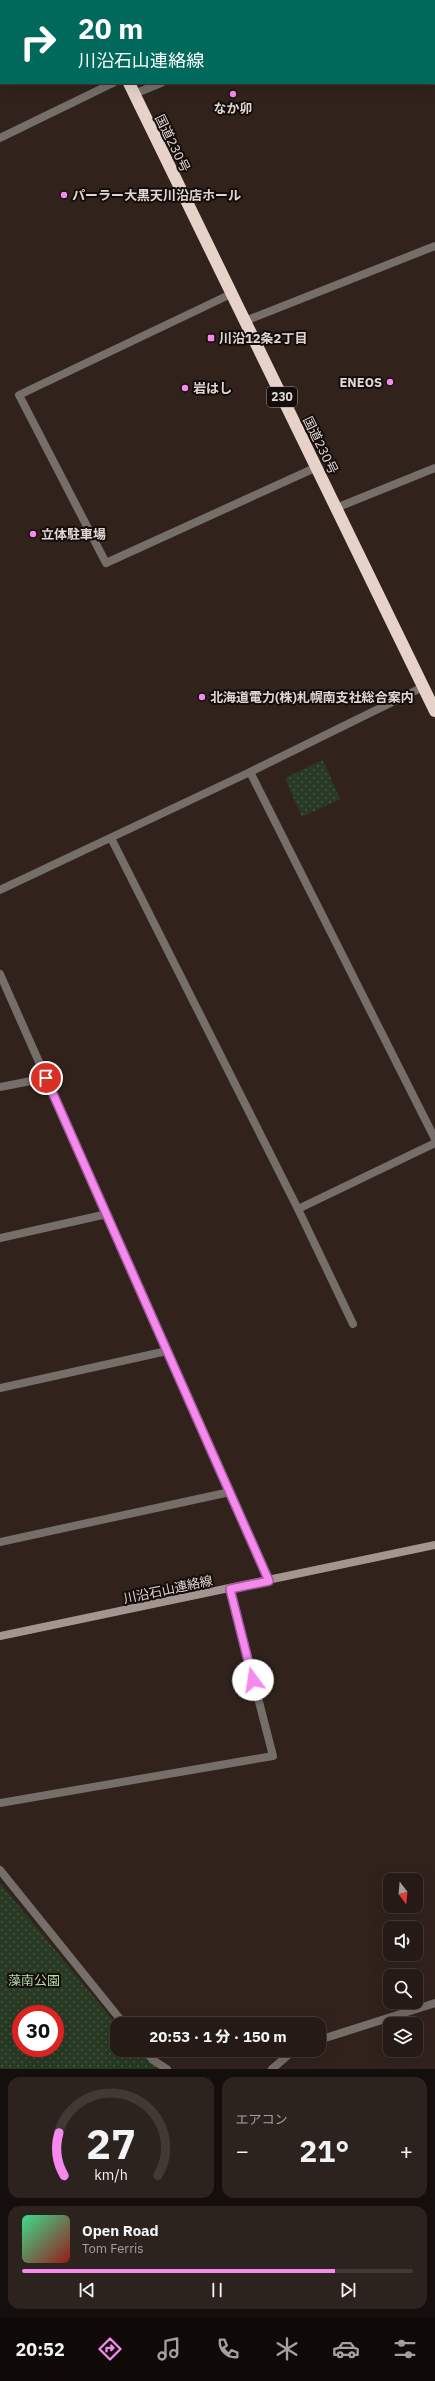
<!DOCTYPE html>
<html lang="ja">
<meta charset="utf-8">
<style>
body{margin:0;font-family:"IBM Plex Sans","Noto Sans JP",sans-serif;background:#2d231e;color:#f1f3f6;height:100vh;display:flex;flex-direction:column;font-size:15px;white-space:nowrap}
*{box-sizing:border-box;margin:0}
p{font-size:13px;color:#a3a1a0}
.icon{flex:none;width:22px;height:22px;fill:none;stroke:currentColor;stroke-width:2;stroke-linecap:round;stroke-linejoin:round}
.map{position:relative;height:2069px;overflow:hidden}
.sheet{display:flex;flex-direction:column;gap:8px;padding:8px;background:#140e0c;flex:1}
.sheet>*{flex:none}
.hud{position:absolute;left:0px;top:0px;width:435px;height:84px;box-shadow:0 4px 16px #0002,0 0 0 1px #423834;background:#00695c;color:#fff;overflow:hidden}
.needle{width:26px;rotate:164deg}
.fabs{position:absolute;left:383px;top:1873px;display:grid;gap:8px}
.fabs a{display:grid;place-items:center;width:40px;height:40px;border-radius:8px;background:#251a15;box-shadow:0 4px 16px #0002,0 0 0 1px #423834;font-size:20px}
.speed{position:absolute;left:12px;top:2005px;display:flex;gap:8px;font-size:20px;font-weight:700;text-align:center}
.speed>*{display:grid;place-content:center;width:52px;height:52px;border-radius:50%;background:#251a15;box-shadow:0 4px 16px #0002,0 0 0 1px #423834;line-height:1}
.speed .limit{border:6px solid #d22;background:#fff;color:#111}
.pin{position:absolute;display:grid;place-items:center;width:34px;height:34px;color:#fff;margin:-17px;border:2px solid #fff;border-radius:50%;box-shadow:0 1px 4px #0007}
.me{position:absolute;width:44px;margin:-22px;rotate:346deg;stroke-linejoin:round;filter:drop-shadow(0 0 3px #0008)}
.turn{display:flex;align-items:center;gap:14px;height:84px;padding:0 12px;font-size:18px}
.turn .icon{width:52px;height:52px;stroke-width:2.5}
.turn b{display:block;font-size:28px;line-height:34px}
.big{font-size:30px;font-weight:800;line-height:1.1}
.sheet .widget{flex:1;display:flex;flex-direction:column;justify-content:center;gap:6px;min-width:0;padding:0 14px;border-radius:12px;background:#2d231e}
.sheet .dial{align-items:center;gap:0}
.dial svg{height:104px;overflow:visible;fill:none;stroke:#423834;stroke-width:7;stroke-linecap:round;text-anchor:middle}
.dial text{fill:#f1f3f6;stroke:none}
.song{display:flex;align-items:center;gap:12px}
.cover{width:48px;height:48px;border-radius:6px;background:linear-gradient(135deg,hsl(150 70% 55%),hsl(0 70% 35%))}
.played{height:4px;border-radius:2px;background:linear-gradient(90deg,#f589ee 80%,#423834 80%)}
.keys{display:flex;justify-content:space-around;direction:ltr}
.heat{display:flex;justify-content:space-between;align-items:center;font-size:22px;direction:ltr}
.sheet .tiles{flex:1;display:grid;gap:8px;grid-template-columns:1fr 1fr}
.widget:last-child{grid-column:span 2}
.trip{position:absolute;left:110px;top:2017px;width:216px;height:40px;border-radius:12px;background:#251a15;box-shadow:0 4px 16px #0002,0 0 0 1px #423834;font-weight:800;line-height:40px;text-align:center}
.dock{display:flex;height:64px;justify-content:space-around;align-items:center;background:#0f0a08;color:#a3a1a0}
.dock .icon{width:28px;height:28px}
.dock .current{color:#f589ee}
.dock b{font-size:18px;color:#f1f3f6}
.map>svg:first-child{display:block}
</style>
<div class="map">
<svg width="435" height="2069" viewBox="0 0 435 2069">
<defs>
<pattern id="grass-dots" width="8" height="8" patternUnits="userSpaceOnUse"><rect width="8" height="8" fill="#283a23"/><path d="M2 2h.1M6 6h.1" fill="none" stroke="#475642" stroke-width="1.8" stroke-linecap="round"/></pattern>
</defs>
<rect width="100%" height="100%" fill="#31221c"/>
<g fill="url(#grass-dots)" fill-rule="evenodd">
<path d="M323,760L340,799L302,817L285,778Z"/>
<path d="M0,1883L117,2025V2050H138L158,2069H0ZM21,2014H55V2048H21Z"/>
</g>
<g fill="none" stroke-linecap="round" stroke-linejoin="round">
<g stroke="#756e69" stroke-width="8">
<path d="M0,138L113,83"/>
<path d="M231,294L19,395L106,563L317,467"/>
<path d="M0,1087L46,1078"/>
<path d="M0,1238L107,1214"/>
<path d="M0,1388L167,1351"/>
<path d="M0,1542L230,1492"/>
</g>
<g stroke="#756e69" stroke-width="8">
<path d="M360,1L362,0"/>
<path d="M134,94L161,83"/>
<path d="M245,321L435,246"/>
<path d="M336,508L435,468"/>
<path d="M250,772L435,1139"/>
<path d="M111,838L298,1209L353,1324"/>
<path d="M0,890L250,772L423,687"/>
<path d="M0,974L269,1581"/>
<path d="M298,1209L435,1143"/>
<path d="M0,1803L273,1756L230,1589"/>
<path d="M0,1870L124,2024"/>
<path d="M319,2040L435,2003"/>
<path d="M145,2050L153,2060L167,2069"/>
<path d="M272,2069L294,2050"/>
</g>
<path stroke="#a39690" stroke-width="8" d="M0,1636L435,1545"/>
<g stroke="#e6d2c8" stroke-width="12">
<path d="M86,0L87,1"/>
<path d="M129,83L435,711"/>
</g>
</g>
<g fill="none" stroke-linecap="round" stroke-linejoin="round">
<defs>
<path id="route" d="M46,1078L269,1581L230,1589L253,1680"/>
</defs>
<use href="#route" stroke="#9f599b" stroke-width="10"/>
<use href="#route" stroke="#f589ee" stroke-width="7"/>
</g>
<g fill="#f589ee" stroke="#140d0b" stroke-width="1.5">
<circle cx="233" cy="94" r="4"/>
<circle cx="64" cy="195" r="4"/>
<rect x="207" y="334" width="8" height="8" rx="2"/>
<circle cx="390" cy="382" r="4"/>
<circle cx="185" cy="388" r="4"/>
<circle cx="33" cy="534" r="4"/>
<circle cx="202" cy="697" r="4"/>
</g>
<g text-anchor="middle" stroke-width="4" stroke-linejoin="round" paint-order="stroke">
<rect fill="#140d0b" stroke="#a39a96" stroke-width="1" x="267" y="387" width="30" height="20" rx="3"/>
<g font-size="12" font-weight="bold" fill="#e0d6d2">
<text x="282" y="401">230</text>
</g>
<g font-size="13" font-weight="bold" fill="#e0d6d2" stroke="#140d0b" text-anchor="start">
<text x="233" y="113" text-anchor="middle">なか卯</text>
<text x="72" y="200">パーラー大黒天川沿店ホール</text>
<text x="219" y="343">川沿12条2丁目</text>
<text x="382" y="387" text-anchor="end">ENEOS</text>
<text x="193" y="393">岩はし</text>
<text x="41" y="539">立体駐車場</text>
<text x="210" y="702">北海道電力(株)札幌南支社総合案内</text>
</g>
<g font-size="13" fill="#e0d6d2" stroke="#140d0b">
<text transform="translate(173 143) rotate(64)" y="5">国道230号</text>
<text transform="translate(321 445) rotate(64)" y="5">国道230号</text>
<text transform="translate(168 1589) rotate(-12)" y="5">川沿石山連絡線</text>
</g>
<g font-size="13" fill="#b3dba8" stroke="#140d0b">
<text x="34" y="1985">藻南公園</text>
</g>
</g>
</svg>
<div class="fabs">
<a><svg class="needle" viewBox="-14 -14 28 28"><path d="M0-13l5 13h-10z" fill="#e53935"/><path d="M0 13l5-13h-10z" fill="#a3a1a0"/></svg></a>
<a><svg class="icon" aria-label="sound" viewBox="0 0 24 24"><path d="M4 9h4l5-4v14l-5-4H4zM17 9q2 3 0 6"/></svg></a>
<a><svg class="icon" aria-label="search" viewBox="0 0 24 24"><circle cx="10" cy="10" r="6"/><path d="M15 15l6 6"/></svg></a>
<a><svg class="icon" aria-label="layers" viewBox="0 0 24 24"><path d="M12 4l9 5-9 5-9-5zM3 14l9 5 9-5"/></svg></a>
</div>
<div class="speed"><div class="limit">30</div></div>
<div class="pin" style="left:46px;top:1078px;background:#d93025"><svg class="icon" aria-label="arrive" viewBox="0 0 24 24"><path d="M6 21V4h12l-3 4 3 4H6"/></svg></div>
<svg class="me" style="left:253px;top:1680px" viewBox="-20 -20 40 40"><circle r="19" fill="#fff"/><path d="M0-13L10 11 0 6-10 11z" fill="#f589ee"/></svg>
<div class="trip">20:53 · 1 分 · 150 m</div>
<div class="hud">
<div class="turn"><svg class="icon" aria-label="right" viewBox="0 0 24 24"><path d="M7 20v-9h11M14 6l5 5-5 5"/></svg><div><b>20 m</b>川沿石山連絡線</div></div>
</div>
</div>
<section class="sheet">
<div class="tiles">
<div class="widget dial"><svg viewBox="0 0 100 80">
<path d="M14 69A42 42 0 1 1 86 69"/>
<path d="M14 69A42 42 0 0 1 10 36" stroke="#f589ee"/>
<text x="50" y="56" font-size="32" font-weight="700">27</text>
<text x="50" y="72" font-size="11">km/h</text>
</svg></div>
<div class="widget"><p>エアコン</p>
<div class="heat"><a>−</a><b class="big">21°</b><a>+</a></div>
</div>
<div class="widget">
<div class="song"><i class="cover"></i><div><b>Open Road</b><p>Tom Ferris</p></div></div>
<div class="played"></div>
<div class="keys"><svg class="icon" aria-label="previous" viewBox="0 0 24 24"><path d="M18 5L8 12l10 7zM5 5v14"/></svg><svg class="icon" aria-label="pause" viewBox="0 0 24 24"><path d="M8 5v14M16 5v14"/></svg><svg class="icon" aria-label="next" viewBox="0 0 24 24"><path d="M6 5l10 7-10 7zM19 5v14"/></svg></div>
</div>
</div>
</section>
<nav class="dock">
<b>20:52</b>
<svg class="icon current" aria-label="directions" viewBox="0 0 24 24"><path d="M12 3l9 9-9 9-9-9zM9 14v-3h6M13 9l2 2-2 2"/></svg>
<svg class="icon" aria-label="music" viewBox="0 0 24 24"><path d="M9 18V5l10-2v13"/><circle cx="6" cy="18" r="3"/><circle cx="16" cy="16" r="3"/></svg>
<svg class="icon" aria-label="phone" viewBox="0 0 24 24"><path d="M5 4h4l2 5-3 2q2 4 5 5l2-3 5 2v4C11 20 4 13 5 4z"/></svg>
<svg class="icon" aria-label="climate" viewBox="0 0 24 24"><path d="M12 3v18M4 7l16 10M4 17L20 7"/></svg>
<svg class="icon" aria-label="car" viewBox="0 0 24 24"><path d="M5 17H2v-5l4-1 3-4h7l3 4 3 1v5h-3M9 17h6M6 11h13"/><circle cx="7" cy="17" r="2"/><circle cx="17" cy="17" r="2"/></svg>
<svg class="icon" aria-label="filters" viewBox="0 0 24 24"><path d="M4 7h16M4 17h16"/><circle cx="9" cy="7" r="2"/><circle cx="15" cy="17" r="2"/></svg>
</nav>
